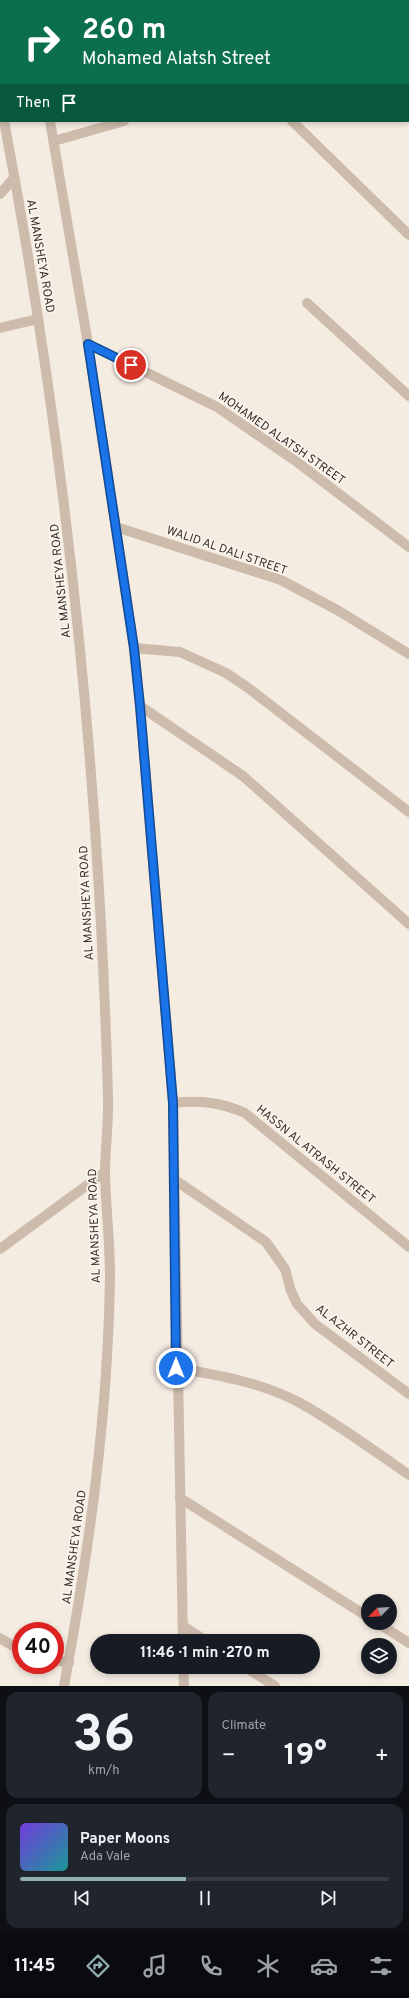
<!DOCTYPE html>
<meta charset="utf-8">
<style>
body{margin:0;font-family:Overpass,sans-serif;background:#20242c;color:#f1f3f6;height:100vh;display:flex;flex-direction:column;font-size:15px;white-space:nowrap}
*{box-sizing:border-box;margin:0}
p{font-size:13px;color:#9ea1a6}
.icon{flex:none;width:22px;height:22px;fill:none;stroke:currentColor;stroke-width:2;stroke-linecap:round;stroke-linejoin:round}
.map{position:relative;height:1686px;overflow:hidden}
.sheet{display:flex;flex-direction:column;gap:6px;padding:6px;background:#0d0f14;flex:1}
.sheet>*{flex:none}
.hud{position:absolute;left:0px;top:0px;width:409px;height:122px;box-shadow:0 2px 6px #0003;background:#0b6e4f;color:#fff;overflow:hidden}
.needle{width:26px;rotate:246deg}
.fabs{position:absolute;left:361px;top:1594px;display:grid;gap:8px}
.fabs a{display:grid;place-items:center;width:36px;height:36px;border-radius:50%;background:#171b24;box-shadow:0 2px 6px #0003;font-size:20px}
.speed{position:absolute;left:12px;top:1622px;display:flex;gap:8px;font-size:20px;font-weight:700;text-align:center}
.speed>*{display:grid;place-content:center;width:52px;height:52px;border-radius:50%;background:#171b24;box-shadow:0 2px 6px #0003;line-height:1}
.speed .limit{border:6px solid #d22;background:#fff;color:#111}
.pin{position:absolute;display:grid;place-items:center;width:34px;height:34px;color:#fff;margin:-17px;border:2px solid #fff;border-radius:50%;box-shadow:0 1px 4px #0007}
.me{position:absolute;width:44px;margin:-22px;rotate:0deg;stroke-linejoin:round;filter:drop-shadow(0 0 3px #0008)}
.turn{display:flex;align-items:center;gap:14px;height:84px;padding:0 16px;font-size:18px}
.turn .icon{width:52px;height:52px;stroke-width:2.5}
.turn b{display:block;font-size:28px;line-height:34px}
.then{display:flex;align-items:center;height:38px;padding:0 16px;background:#0003;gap:8px;font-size:15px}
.big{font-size:30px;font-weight:700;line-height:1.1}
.sheet .card{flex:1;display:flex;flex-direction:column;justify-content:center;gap:6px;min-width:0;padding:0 14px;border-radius:12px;background:#20242c}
.sheet .dial{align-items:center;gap:0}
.dial b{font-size:52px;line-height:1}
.song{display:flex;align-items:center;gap:12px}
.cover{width:48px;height:48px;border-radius:6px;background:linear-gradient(135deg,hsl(260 70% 55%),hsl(180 70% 35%))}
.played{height:4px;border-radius:2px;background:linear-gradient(90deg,#92aeb2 45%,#363941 45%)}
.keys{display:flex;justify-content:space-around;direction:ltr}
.heat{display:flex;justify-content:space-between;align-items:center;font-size:22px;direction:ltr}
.sheet .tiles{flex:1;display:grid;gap:6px;grid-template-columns:1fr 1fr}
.card:last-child{grid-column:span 2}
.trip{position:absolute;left:90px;top:1634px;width:230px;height:40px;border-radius:20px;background:#171b24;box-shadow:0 2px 6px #0003;font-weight:700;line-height:40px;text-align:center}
.tabs{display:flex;height:64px;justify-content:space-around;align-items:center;background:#090b0e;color:#9ea1a6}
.tabs .icon{width:28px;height:28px}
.tabs .on{color:#92aeb2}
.tabs b{font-size:18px;color:#f1f3f6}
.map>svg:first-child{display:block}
</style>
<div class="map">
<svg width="409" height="1686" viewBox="0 0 409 1686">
<rect width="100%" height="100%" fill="#f4ebe1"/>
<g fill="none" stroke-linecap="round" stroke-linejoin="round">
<path stroke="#cdbbac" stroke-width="10" d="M0,328L38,319"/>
<g stroke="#cdbbac" stroke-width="10">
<path d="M408,33L409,32"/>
<path d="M408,43L409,44"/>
<path d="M292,121L409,235"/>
<path d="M54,141L124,121"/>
<path d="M0,194L14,178"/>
<path d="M307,303L409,396"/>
<path d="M88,344L217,407L297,462L409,547"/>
<path d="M116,527L281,580L339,611L409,654"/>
<path d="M134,648L180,652L226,673L247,687L409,812"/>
<path d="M140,706L243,776L409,924"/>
<path d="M173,1103C199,1100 220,1102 245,1113L409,1247"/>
<path d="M175,1180L266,1242L285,1269L291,1291L297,1304L315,1324L409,1394"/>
<path d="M0,1249L105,1172"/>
<path d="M176,1368C219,1375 264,1383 302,1404C339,1425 375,1451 409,1475"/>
<path d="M180,1498L368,1617"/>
<path d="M378,1623L409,1643"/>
<path d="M183,1626L206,1641"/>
<path d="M0,1638L21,1651"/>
<path d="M55,1660L69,1663"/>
<path d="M245,1667L275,1686"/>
</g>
<g stroke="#cdbbac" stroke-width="10">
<path d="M23,0V1"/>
<path d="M0,103L1,108"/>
<path d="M4,121C65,442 99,768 108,1096C109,1122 105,1148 105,1175C106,1209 110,1243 110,1277C108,1415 89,1551 64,1686"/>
<path d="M50,121L88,344L134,648L140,706L173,1103L183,1641"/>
<path d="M183,1667L184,1686"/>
</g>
</g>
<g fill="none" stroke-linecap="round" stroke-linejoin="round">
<defs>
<path id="route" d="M131,365L88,344L134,648L140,706L173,1103L176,1368"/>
</defs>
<use href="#route" stroke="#114b97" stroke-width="10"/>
<use href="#route" stroke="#1a73e8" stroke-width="7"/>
</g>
<g text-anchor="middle" stroke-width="3.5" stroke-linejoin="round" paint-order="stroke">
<g font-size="12" fill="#3b302b" stroke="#fbf5ee">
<text transform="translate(41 256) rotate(80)" y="4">AL MANSHEYA ROAD</text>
<text transform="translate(282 438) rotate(35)" y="4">MOHAMED ALATSH STREET</text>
<text transform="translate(227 550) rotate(19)" y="4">WALID AL DALI STREET</text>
<text transform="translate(60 581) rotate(-96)" y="4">AL MANSHEYA ROAD</text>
<text transform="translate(86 903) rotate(-93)" y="4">AL MANSHEYA ROAD</text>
<text transform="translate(316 1154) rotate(39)" y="4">HASSN AL ATRASH STREET</text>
<text transform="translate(94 1226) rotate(-92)" y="4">AL MANSHEYA ROAD</text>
<text transform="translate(355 1336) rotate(38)" y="4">AL AZHR STREET</text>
<text transform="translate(74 1547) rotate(-82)" y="4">AL MANSHEYA ROAD</text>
</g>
</g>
</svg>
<div class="fabs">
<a><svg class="needle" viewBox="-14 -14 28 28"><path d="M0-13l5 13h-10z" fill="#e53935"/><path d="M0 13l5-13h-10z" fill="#9ea1a6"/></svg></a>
<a><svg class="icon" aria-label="layers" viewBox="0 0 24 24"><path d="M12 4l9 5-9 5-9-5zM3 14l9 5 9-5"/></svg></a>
</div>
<div class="speed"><div class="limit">40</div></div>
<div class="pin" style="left:131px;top:365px;background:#d93025"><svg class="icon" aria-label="arrive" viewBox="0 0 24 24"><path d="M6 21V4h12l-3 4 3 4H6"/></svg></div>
<svg class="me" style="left:176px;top:1368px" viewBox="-20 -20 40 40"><circle r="17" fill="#1a73e8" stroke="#fff" stroke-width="3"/><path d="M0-11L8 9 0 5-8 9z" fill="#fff"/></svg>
<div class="trip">11:46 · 1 min · 270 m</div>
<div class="hud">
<div class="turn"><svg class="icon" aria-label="right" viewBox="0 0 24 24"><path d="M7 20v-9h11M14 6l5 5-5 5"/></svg><div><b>260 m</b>Mohamed Alatsh Street</div></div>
<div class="then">Then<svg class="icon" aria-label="arrive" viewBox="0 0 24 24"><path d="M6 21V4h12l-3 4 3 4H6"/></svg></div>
</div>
</div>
<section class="sheet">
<div class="tiles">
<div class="card dial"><b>36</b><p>km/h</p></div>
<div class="card"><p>Climate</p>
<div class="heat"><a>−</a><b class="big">19°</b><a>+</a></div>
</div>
<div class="card">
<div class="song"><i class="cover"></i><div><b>Paper Moons</b><p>Ada Vale</p></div></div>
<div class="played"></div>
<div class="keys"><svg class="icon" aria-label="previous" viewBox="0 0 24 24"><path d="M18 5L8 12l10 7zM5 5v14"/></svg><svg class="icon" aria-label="pause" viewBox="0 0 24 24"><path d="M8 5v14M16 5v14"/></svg><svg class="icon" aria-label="next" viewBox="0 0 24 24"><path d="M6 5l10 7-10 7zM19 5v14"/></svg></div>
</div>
</div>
</section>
<nav class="tabs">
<b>11:45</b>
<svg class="icon on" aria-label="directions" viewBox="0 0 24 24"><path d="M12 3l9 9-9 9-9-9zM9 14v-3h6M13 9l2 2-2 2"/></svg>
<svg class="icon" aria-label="music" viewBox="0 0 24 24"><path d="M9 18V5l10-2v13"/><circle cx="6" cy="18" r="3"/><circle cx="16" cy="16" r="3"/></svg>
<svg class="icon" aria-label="phone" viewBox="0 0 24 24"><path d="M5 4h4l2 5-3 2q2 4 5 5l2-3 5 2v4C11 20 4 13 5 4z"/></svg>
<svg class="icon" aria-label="climate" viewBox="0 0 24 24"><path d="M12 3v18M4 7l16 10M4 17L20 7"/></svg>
<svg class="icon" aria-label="car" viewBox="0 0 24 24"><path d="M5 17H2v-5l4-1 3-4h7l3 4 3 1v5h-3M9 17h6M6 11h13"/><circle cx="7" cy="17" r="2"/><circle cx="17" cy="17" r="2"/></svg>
<svg class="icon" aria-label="filters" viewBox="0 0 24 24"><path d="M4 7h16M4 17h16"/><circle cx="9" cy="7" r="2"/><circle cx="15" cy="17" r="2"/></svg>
</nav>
